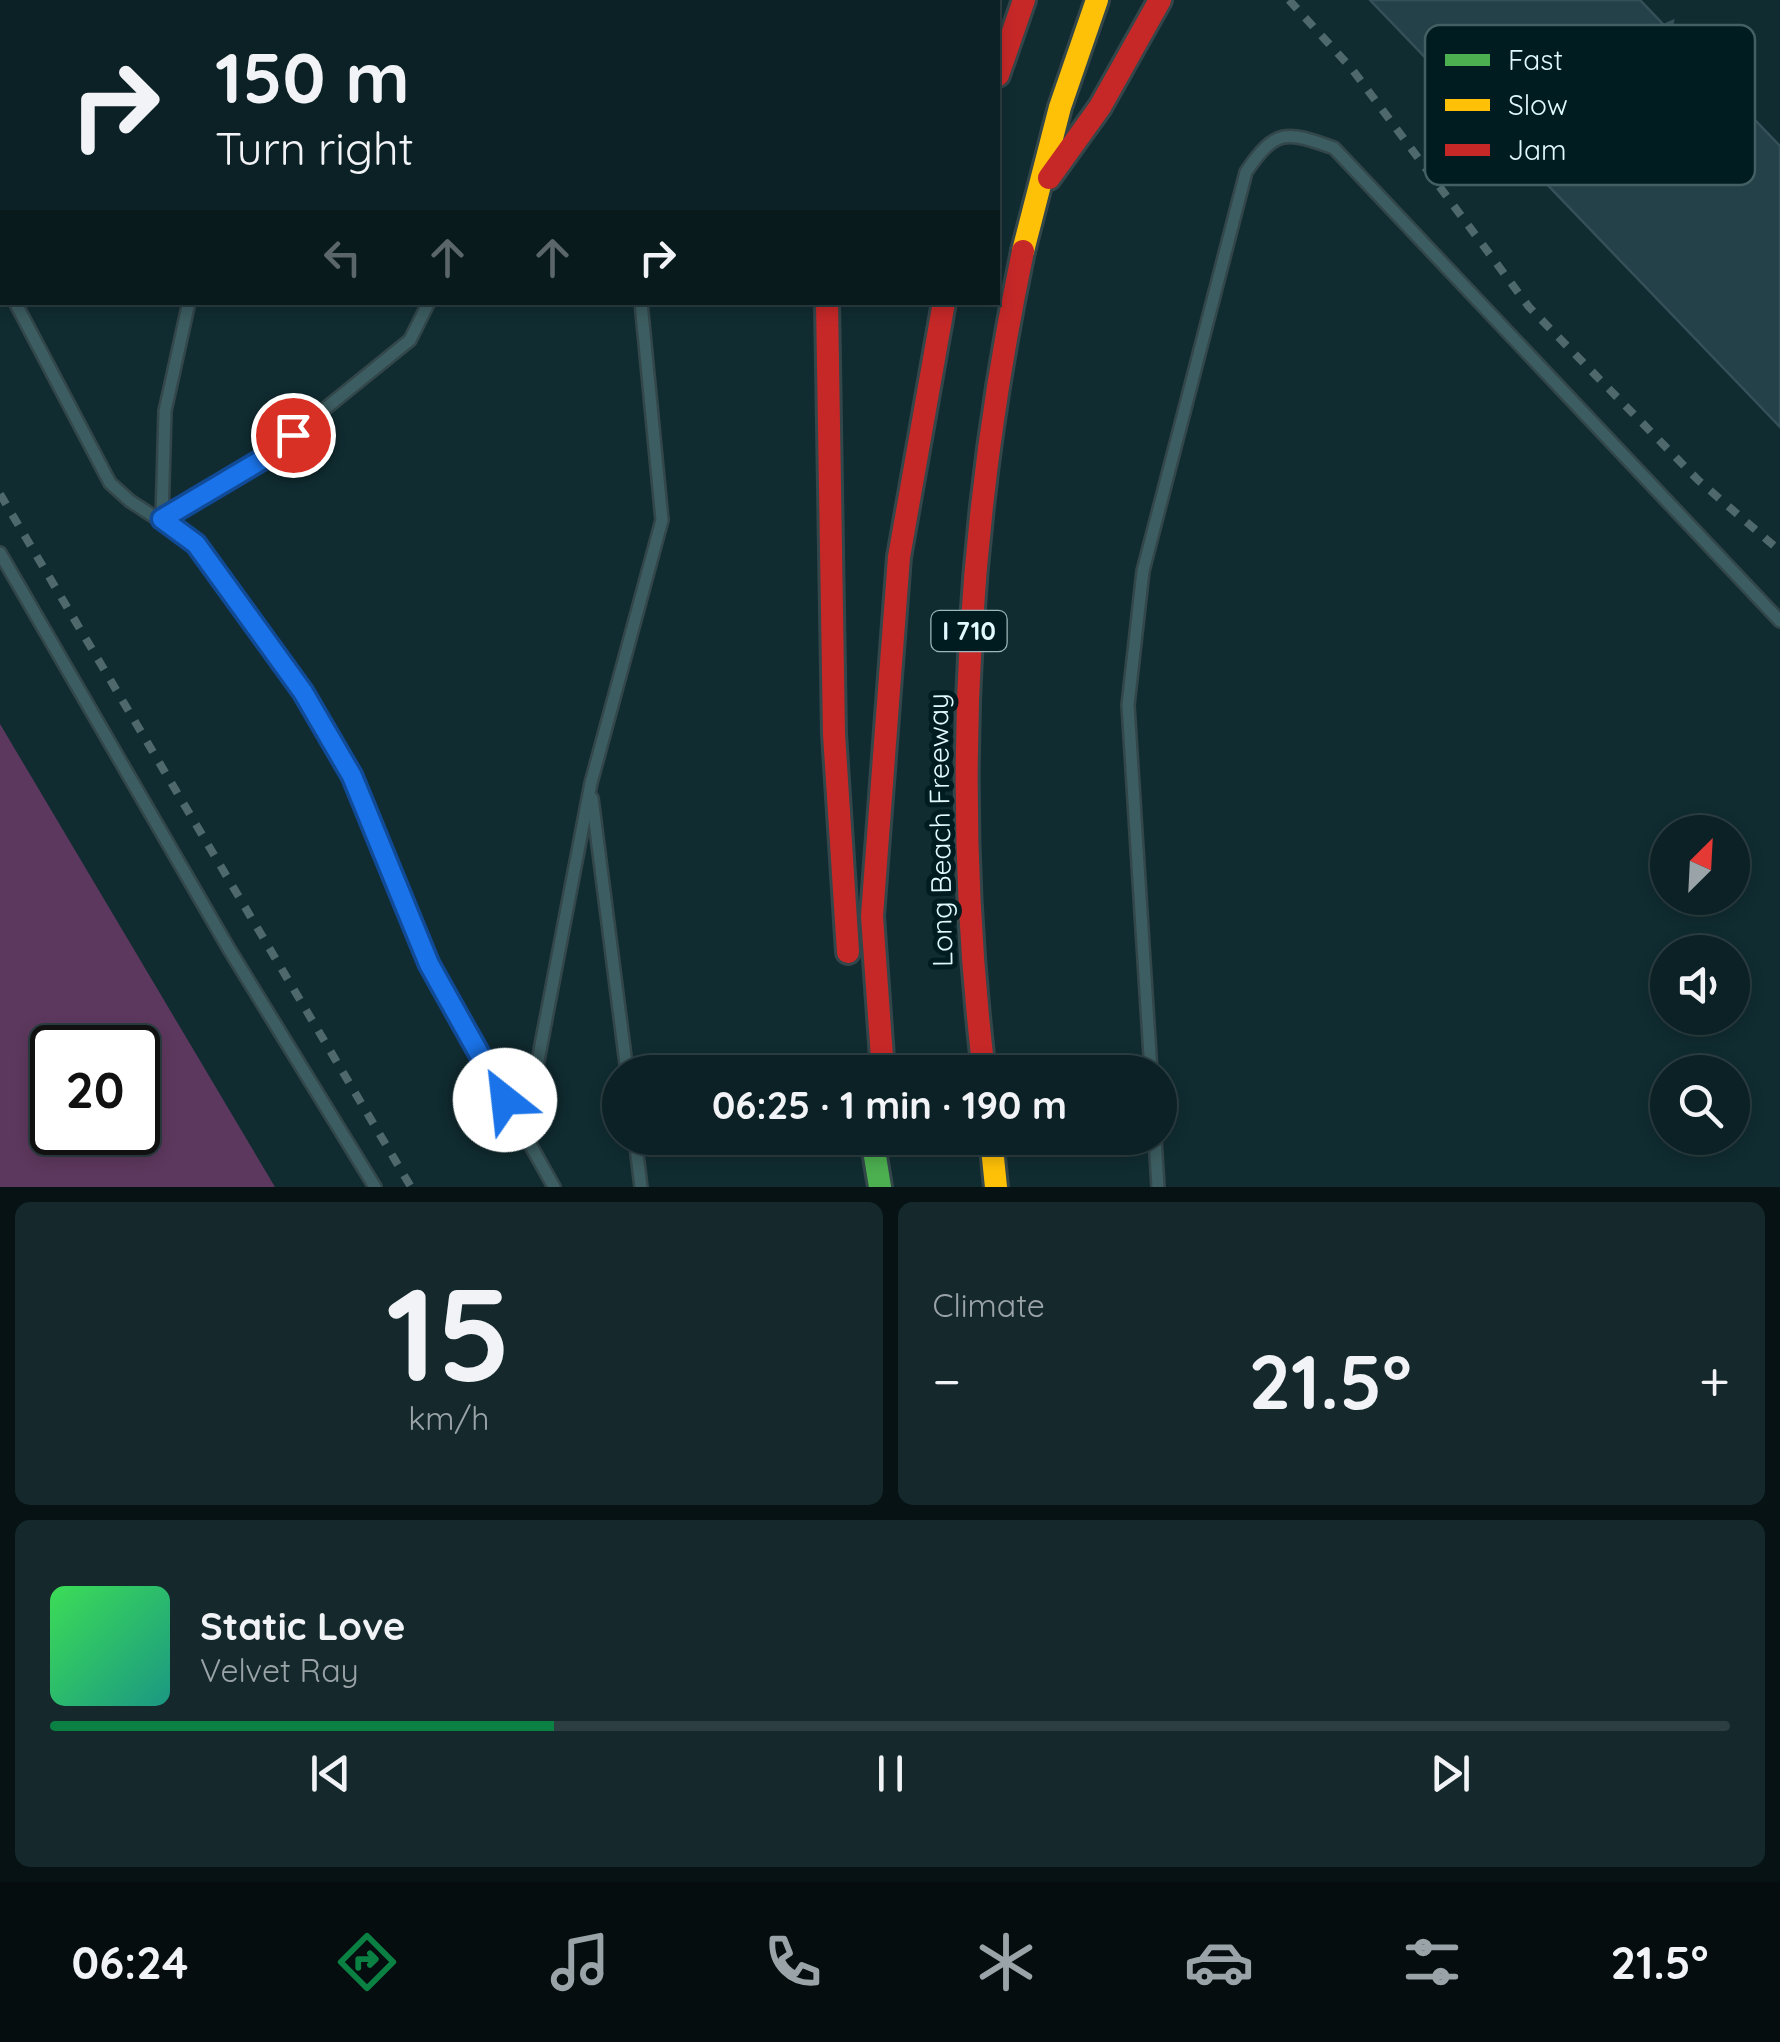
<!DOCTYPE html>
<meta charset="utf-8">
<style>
body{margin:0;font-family:Quicksand,sans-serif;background:#15292d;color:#f1f3f6;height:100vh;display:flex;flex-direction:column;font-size:38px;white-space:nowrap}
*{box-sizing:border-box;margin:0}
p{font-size:32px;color:#9aa3a7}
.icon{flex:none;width:55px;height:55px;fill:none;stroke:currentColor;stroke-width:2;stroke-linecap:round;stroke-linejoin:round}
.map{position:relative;height:1187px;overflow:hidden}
.drawer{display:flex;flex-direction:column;gap:15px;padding:15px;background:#071214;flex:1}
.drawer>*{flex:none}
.hud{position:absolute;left:0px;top:0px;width:1000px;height:305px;box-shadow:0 5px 15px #0003,0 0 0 2px #2c3e42;background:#0c2125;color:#f1f3f6;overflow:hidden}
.needle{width:65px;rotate:24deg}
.controls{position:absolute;left:1650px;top:815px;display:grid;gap:20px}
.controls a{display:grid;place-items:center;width:100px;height:100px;border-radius:50%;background:#0c2125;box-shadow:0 5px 15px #0003,0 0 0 2px #2c3e42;font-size:50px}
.speed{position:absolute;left:30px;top:1025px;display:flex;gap:20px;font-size:50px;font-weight:700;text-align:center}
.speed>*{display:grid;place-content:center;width:130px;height:130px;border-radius:50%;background:#0c2125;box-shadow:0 5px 15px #0003,0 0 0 2px #2c3e42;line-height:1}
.speed .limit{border:5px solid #111;border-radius:15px;background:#fff;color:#111}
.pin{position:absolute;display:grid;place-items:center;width:85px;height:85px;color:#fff;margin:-42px;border:5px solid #fff;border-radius:50%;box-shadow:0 2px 10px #0007}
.me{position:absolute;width:110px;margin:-55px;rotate:331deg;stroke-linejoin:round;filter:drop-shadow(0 0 8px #0008)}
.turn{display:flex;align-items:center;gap:35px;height:210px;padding:0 50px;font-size:45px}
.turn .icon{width:130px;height:130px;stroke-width:2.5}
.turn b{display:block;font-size:70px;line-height:85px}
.lanes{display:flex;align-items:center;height:95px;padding:0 50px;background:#0003;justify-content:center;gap:50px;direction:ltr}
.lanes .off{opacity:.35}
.big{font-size:75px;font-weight:800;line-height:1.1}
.drawer .widget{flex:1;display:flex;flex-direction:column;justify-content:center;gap:15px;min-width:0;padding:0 35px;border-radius:15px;background:#15292d}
.drawer .dial{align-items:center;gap:0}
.dial b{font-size:130px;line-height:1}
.song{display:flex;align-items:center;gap:30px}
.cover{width:120px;height:120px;border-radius:15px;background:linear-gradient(135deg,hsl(130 70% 55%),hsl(170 70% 35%))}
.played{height:10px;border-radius:5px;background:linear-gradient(90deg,#0b8043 30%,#2c3e42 30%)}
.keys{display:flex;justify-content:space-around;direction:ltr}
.heat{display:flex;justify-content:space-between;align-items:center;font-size:55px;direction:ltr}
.drawer .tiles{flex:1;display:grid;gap:15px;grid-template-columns:1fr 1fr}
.widget:last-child{grid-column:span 2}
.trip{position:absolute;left:602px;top:1055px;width:575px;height:100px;border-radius:50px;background:#0c2125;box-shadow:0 5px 15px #0003,0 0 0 2px #2c3e42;font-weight:800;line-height:100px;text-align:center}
.tabs{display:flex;height:160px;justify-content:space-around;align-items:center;background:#050d0f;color:#9aa3a7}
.tabs .icon{width:70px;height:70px}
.tabs .current{color:#0b8043}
.tabs b{font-size:45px;color:#f1f3f6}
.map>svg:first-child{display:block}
</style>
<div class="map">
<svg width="1780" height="1187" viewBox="0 0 1780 1187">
<rect width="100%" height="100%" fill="#102c31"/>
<path fill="#5d385e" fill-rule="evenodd" d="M0,724L275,1187H0ZM52,1048H138V1132H52Z"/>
<path fill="#244149" stroke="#355058" stroke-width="2.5" d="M1370,0H1640L1664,25L1673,21L1670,32L1678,40L1687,36L1685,47L1780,146V427Z"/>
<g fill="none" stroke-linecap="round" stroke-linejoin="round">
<defs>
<g id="lane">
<path d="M639,0V2"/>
<path d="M369,2L372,0"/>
<path d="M567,2L568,0"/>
<path d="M0,275L2,280"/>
<path d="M15,302L110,483L130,501L196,544L303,692L351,776L429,964L554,1187"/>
<path d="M162,519L263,459L410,340L429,302"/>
<path d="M162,519L165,411L189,302"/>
<path d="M0,553L229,949L375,1187"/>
<path d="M592,798L627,1072"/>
<path d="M1151,1072L1128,705L1143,571L1246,172C1276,128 1286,131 1334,148L1780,621"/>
<path d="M524,1134L591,783L662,520L641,302"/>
<path d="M635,1138L641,1187"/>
<path d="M1155,1138L1158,1187"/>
</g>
<path id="fast" d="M872,1138L880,1187"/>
<g id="slow">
<path d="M1023,251L1060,107L1097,0"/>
<path d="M991,1138L996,1187"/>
</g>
<g id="jam">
<path d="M825,0V2"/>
<path d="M998,75L1024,0"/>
<path d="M1049,178L1100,107L1160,0"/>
<path d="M827,302L834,734L848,952"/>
<path d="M883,1072L872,916L899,557L944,302"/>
<path d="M984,1072C951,797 966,522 1023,251"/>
</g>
</defs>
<use href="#lane" stroke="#33464a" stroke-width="16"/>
<use href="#fast" stroke="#33464a" stroke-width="28"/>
<use href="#slow" stroke="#33464a" stroke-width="28"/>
<use href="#jam" stroke="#33464a" stroke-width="28"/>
<use href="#lane" stroke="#3c5d61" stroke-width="11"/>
<use href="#fast" stroke="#4caf50" stroke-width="22"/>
<use href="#slow" stroke="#ffc107" stroke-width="22"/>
<use href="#jam" stroke="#c62828" stroke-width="22"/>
<g stroke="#4e686c" stroke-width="8" stroke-dasharray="12 12" stroke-linecap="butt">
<path d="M1289,0L1352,69L1529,307L1698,480L1780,551"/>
<path d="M0,494L411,1187"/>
</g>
</g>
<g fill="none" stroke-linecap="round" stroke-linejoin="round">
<defs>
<path id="route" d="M293,435L263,459L162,519L196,544L303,692L352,776L429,964L505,1100"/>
</defs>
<use href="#route" stroke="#114b97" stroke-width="25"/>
<use href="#route" stroke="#1a73e8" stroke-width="18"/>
</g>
<g text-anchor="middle" stroke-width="10" stroke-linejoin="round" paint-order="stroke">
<rect fill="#011c20" stroke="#9eb7bb" stroke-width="2.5" x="931.5" y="611" width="75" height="40" rx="8"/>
<g font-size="25" font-weight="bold" fill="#e2fafe">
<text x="969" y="640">I 710</text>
</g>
<g font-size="28" fill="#e2fafe" stroke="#011c20">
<text transform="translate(940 830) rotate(-91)" y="10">Long Beach Freeway</text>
</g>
</g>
<rect x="1425" y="25" width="330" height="160" rx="15" fill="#011c20" stroke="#445f63" stroke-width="2.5"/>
<rect x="1445" y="54" width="45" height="12" fill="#4caf50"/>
<rect x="1445" y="99" width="45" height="12" fill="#ffc107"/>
<rect x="1445" y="144" width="45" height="12" fill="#c62828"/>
<g font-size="28" fill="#e2fafe">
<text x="1508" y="70">Fast</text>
<text x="1508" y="115">Slow</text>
<text x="1508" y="160">Jam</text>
</g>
</svg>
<div class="controls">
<a><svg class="needle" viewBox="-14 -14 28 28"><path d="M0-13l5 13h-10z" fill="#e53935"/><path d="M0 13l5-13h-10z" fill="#9aa3a7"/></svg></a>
<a><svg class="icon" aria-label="sound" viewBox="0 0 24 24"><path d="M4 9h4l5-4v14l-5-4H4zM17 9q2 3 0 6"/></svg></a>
<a><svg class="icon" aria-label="search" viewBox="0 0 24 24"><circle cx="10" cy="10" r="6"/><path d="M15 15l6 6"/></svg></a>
</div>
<div class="speed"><div class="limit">20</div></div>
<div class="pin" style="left:293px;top:435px;background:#d93025"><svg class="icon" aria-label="arrive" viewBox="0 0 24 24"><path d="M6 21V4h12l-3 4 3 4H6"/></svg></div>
<svg class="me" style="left:505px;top:1100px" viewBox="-20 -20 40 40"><circle r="19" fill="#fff"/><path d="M0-13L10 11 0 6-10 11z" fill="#1a73e8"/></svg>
<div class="trip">06:25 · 1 min · 190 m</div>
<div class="hud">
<div class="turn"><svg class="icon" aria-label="right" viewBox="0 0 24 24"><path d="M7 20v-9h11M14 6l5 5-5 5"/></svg><div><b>150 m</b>Turn right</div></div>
<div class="lanes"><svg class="icon off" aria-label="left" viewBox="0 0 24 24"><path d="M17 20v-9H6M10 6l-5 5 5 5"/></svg><svg class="icon off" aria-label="ahead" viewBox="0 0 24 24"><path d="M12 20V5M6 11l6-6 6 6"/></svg><svg class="icon off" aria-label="ahead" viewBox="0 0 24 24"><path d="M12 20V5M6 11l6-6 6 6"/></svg><svg class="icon" aria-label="right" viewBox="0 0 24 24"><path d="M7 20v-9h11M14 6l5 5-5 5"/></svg></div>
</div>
</div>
<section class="drawer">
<div class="tiles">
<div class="widget dial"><b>15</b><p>km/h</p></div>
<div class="widget"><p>Climate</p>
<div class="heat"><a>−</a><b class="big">21.5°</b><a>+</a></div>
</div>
<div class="widget">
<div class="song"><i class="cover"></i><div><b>Static Love</b><p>Velvet Ray</p></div></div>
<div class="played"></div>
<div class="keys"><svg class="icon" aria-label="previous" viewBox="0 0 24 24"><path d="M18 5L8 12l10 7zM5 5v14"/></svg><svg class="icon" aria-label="pause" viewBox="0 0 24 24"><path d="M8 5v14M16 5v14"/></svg><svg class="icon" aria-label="next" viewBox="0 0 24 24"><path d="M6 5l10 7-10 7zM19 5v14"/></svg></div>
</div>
</div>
</section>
<nav class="tabs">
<b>06:24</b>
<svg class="icon current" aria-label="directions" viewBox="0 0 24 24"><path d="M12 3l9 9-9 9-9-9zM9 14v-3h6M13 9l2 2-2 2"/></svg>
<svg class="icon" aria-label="music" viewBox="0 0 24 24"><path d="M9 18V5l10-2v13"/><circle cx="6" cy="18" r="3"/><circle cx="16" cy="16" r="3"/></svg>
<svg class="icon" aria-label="phone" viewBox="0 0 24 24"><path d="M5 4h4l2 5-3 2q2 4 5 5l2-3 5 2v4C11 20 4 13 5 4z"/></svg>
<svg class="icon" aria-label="climate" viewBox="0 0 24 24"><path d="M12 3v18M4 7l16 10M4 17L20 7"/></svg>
<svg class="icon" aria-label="car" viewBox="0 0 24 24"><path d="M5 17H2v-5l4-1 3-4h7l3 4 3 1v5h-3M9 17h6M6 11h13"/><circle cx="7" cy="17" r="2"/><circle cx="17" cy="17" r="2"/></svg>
<svg class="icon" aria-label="filters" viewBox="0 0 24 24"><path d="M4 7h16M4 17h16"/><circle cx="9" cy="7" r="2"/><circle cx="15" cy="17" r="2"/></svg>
<b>21.5°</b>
</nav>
